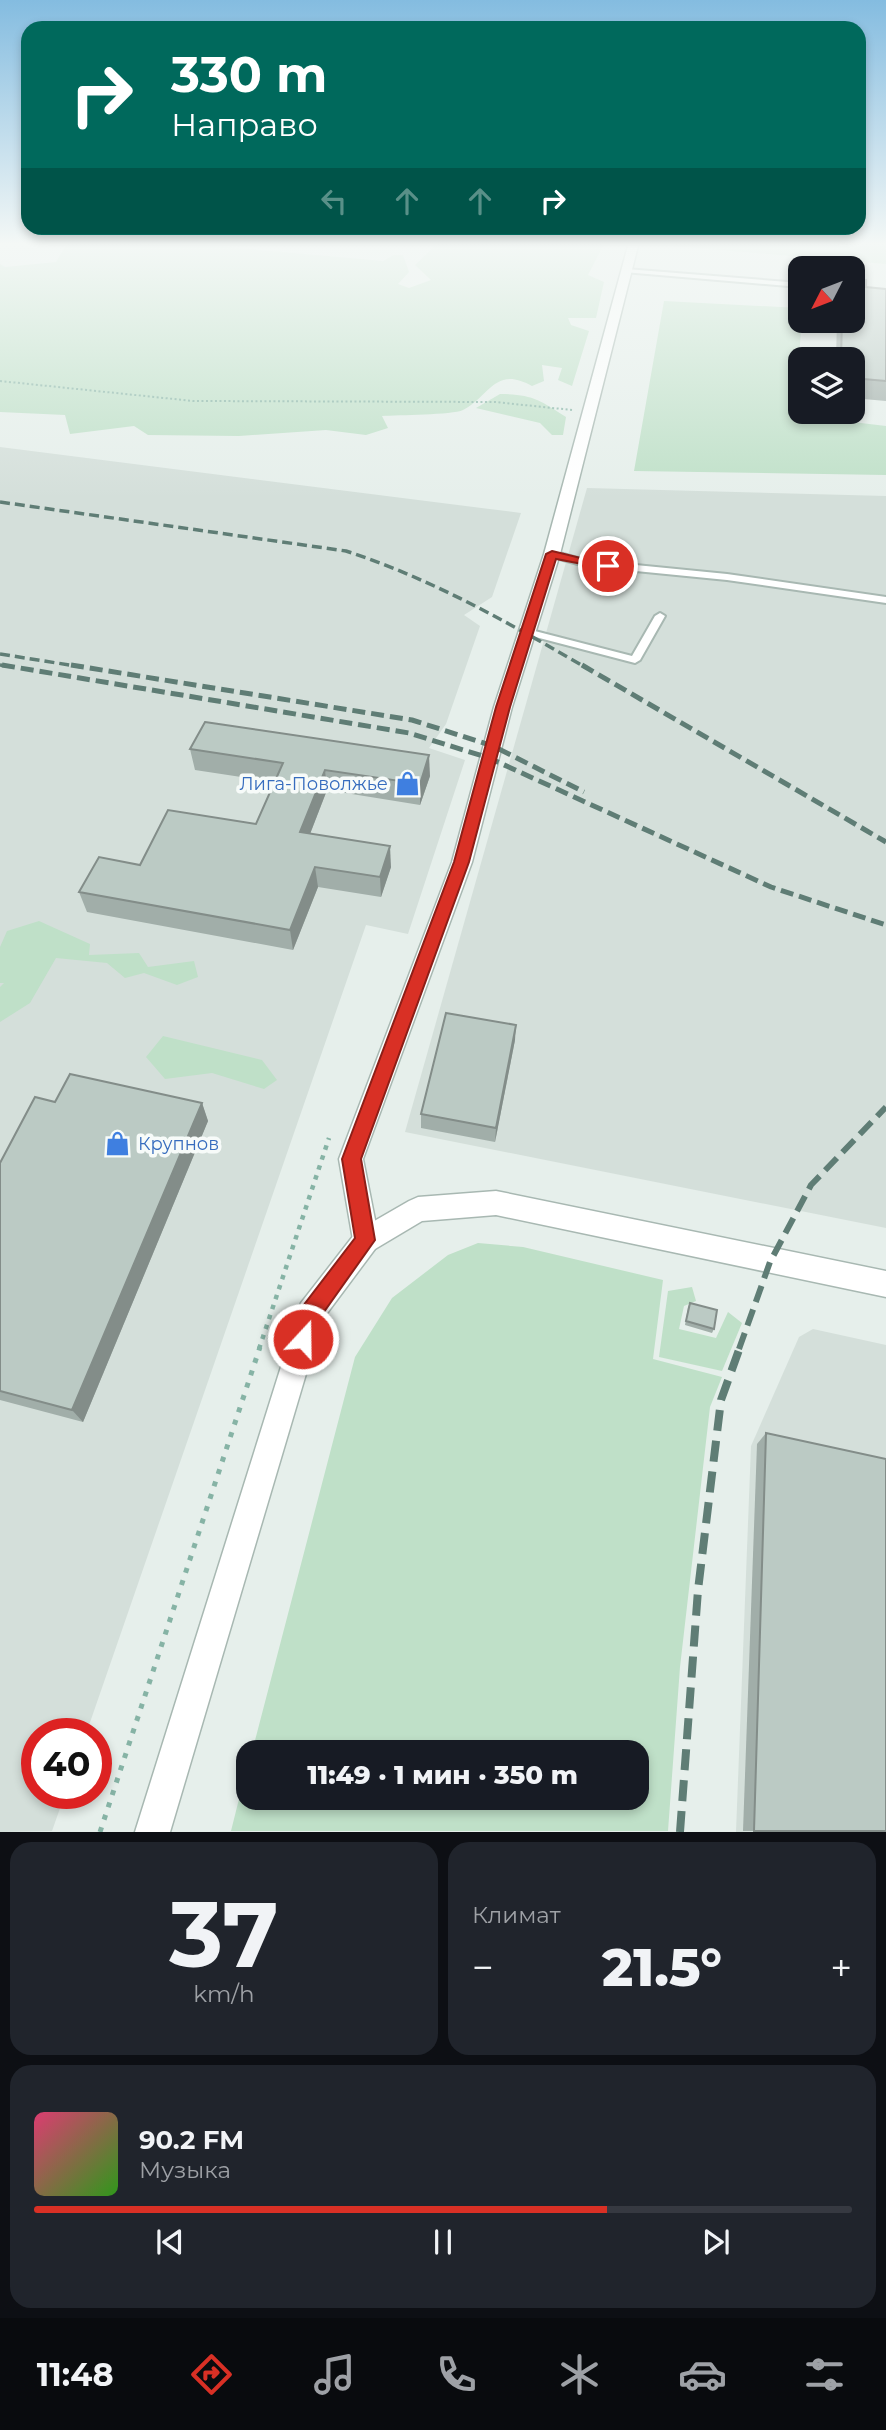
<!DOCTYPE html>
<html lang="ru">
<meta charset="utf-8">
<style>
body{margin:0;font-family:Montserrat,sans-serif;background:#20242c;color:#f1f3f6;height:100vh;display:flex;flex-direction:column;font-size:26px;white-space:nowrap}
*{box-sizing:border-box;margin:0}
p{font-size:23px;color:#9ea1a6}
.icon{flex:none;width:38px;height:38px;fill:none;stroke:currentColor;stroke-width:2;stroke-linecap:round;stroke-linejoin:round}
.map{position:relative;height:1832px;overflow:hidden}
.sheet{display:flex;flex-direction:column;gap:10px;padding:10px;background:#0d0f14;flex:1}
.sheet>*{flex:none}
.banner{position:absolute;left:21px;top:21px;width:845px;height:214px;border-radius:21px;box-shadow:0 4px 10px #0003;background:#00695c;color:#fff;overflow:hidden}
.needle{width:46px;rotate:228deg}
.controls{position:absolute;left:788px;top:256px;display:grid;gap:14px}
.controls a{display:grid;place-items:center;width:77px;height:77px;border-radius:14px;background:#171b24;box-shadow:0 4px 10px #0003;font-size:35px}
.speed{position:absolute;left:21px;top:1718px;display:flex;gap:14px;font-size:35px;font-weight:700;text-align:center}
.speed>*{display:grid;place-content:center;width:91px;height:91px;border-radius:50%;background:#171b24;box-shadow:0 4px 10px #0003;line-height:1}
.speed .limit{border:10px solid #d22;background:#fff;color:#111}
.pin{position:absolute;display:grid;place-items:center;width:60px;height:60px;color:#fff;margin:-30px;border:4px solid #fff;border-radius:50%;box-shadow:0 2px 7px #0007}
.me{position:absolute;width:77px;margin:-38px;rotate:21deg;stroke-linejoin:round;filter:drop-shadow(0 0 5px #0008)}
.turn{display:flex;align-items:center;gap:24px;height:147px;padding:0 35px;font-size:32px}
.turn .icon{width:91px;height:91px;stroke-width:2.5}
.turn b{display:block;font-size:49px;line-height:60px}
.lanes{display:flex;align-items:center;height:66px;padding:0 35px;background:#0003;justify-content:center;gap:35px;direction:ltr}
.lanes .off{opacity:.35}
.big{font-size:52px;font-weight:800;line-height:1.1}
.sheet .widget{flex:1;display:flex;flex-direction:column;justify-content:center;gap:10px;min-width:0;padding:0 24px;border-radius:21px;background:#20242c}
.sheet .dial{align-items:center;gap:0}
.dial b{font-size:91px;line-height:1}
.song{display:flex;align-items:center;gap:21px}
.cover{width:84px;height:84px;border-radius:10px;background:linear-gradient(135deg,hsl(340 70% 55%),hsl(110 70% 35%))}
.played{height:7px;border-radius:4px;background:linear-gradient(90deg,#d93025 70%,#363941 70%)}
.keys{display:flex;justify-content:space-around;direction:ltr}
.heat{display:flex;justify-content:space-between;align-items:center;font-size:38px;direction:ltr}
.sheet .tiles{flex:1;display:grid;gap:10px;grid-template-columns:1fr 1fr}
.widget:last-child{grid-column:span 2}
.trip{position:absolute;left:236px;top:1740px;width:413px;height:70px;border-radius:21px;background:#171b24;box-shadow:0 4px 10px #0003;font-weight:800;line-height:70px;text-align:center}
.dock{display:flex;height:112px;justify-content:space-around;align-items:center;background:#090b0e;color:#9ea1a6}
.dock .icon{width:49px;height:49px}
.dock .selected{color:#d93025}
.dock b{font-size:32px;color:#f1f3f6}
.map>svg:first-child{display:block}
</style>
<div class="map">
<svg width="886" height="1832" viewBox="0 0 886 1832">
<rect width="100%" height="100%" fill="#e6efeb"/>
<g fill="#d4dfda">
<path d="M0,447L521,513L492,597L464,615L480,626L446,724L429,748L465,760L408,934L366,925L86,1734H37V1794H65L52,1831L0,1832Z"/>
<path d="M587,488L886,496V1228L405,1132Z"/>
<path d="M813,1329L886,1345V1831L736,1832L751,1446L799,1337Z"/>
</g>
<g fill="#bfe0c8">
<path d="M68,242L227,247L383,261L394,255H403L409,272L398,284L409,288L431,280L415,265L439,242H596L604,244L588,275L604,282L596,318H568L571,325L589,331L572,386L558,380L562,368L542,365L544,381L532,386C495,365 490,396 463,410C452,415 398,415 382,416L388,428L366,435L326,430L239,436L148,435L134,426L70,434L65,415L0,412V264L5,267L56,262Z"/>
<path d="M676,242H886V264L674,246Z"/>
<path d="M664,301L800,308L802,320L794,415L886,426V475L634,471Z"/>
<path d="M500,394C532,394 540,400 566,417L563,435H552L540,423L476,408Z"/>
<path d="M39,921L90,944L89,955L139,953L148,967L194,961L198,977L177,985L144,973L125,978L107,963L56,958L30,1003L0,1022V987L4,983H0V947L7,931Z"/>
<path d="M163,1036L262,1060L277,1080L264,1089L212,1073L165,1079L146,1057Z"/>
<path d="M478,1243L523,1247L663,1280L653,1359L722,1377L710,1407L680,1667L668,1831H231L248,1763V1797H637V1752H252L355,1357L392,1298L448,1255Z"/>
<path d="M692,1287L696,1301L684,1306L679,1329L716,1338L728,1312L742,1323L722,1371L659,1357L668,1291Z"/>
</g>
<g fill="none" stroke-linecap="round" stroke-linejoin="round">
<defs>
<g id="service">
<path d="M626,269L800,283V287L624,272L623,271Z"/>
<path d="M552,551L585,560L727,574L886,597V603L727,580L585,566L549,556L547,554Z"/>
<path d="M660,613L665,616L640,660L635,663L524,634L522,632L527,629L632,656L655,616Z"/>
</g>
<path id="minor" d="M629,242H639L560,554L512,707L472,862L363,1159L379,1240L375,1249L366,1252L357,1249L353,1240L339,1159L452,862L494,707L544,554Z"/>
<path id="tertiary" d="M496,1191L886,1271V1297L496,1215L422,1221L375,1249L322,1320L170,1832H135L301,1303L357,1231L409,1201L418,1197Z"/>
</defs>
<use href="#service" stroke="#a8b8b2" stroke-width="4"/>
<use href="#minor" stroke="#a8b8b2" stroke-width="3"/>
<use href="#tertiary" stroke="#a8b8b2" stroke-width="3"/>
<path stroke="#86b3a5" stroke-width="2" stroke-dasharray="2 2.5" stroke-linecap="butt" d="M0,381L193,401L495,402L572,410"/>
<path stroke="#86b3a5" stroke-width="4.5" stroke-dasharray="4.5 6" stroke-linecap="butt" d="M259,1349L329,1138"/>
<path stroke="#86b3a5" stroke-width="5" stroke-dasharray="5 8" stroke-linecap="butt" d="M100,1832L260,1347"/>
<use href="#service" fill="#fff" fill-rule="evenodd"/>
<use href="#minor" fill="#fff" fill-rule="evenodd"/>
<use href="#tertiary" fill="#fff" fill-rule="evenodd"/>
<g stroke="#5f7d75" stroke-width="3.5" stroke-dasharray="10 5" stroke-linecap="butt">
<path d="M0,502L346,551C432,579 507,622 585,667"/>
<path d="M0,654L82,667"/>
<path d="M0,665L14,667"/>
</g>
<g stroke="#5f7d75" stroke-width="5" stroke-dasharray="13 6" stroke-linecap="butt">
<path d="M2,665L409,733L489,758L771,887L886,925"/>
<path d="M71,665L412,720L493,746L584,792"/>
<path d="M582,665L886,842"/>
</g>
<path stroke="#5f7d75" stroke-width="6" stroke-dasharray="17 8" stroke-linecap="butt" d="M739,1349L770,1262L811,1185L886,1107"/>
<path stroke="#5f7d75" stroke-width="8" stroke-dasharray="21 10" stroke-linecap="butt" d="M680,1832L698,1590L721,1400L740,1347"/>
</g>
<g fill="#a1aea9">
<path d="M866,287L886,289V401L852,398V359H836L837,320H852Z"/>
<path d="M190,749L430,776L420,805L327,790L310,834L391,867L381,897L318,887L293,950L87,912L79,892L140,865L256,824L275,782L195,770Z"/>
<path d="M515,1040L495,1142L421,1128V1114Z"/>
<path d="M55,1102L202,1103L208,1121L83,1422L0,1400V1163Z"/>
<path d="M690,1303L714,1329L712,1333L685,1325L688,1307Z"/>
<path d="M766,1433L886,1831H743L757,1444Z"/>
</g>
<g fill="#838d89">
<path d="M429,755L430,776L420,805V784Z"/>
<path d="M325,770L327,790L303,852L300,832Z"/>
<path d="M390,846L391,867L381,897L380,877Z"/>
<path d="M315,867L318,887L293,950L290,930Z"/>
<path d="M516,1025L515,1040L495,1142L496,1128Z"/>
<path d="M202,1103L208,1121L83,1422L72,1410Z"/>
</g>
<g fill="#bbcac4" stroke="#838d89" stroke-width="2">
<path d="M852,279L866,280V287L886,289V381L852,378V359H841L842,320H852Z"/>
<path d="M205,722L429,755L420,784L325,770L300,832L390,846L380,877L315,867L290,930L79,892L99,857L140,865L168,810L256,824L283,763L190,749Z"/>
<path d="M446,1013L516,1025L496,1128L421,1114Z"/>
<path d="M70,1074L202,1103L72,1410L0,1391V1163L35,1097L55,1102Z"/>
<path d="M690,1303L717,1310L714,1329L686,1321Z"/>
<path d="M766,1433L886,1459V1831H754Z"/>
</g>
<linearGradient id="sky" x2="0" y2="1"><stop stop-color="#84bce0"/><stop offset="0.49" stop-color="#f4f8f6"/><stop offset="1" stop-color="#f4f8f6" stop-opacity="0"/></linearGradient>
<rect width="886" height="498" fill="url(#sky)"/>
<path fill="#d93025" stroke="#8d1f18" stroke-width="2" d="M552,551L614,566L608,569L556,559L510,707L469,862L361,1159L375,1240L319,1319L310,1346L303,1350L295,1346L292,1339L303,1306L355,1238L342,1159L454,862L496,707L546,554Z"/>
<defs>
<symbol id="shop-bare" viewBox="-9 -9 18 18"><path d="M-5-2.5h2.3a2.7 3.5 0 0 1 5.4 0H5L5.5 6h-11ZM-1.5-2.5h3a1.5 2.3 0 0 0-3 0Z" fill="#3f7fe0" stroke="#f7fbf9" stroke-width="2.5" paint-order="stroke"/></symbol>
</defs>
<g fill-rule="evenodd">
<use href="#shop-bare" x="390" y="766" width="35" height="35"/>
<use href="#shop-bare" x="100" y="1126" width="35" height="35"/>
</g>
<g text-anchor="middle" stroke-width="7" stroke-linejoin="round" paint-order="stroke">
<g font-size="18" fill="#366cbe" stroke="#f7fbf9" text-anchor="end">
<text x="388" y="790">Лига-Поволжье</text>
<text x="138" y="1150" text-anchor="start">Крупнов</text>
</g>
</g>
</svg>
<div class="controls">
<a><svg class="needle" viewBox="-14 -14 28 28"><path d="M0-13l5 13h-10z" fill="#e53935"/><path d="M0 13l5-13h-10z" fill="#9ea1a6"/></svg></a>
<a><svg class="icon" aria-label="layers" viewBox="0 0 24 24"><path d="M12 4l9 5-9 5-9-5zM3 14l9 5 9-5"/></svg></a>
</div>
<div class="speed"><div class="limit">40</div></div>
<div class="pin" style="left:608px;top:566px;background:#d93025"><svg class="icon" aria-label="arrive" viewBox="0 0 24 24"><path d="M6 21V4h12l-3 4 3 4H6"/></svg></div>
<svg class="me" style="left:303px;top:1339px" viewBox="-20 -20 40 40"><circle r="17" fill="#d93025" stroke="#fff" stroke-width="3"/><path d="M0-11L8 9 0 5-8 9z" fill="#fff"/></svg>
<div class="trip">11:49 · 1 мин · 350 m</div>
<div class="banner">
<div class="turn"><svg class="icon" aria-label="right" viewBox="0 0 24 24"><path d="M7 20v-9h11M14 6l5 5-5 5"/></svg><div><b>330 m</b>Направо</div></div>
<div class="lanes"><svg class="icon off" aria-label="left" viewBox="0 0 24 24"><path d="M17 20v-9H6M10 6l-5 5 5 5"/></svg><svg class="icon off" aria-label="ahead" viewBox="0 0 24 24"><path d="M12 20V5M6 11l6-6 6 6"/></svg><svg class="icon off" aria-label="ahead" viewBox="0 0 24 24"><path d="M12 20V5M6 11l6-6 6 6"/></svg><svg class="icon" aria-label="right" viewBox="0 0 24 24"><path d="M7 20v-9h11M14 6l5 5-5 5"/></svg></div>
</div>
</div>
<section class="sheet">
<div class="tiles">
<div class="widget dial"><b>37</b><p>km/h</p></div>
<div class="widget"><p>Климат</p>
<div class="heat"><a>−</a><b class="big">21.5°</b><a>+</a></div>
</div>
<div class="widget">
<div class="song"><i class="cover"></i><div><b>90.2 FM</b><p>Музыка</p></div></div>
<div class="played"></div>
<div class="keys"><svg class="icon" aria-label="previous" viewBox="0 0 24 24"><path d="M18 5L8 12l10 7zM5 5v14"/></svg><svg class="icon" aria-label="pause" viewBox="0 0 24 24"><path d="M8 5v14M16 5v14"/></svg><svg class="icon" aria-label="next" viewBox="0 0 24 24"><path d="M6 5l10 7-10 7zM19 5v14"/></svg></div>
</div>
</div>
</section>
<nav class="dock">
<b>11:48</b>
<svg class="icon selected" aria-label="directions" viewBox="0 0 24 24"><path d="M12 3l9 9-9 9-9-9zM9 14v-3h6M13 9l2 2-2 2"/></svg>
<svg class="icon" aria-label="music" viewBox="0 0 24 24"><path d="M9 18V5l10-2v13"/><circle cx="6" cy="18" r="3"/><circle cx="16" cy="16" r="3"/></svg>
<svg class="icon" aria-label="phone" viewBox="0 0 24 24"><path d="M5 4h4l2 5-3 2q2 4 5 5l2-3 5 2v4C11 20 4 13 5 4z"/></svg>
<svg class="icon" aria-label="climate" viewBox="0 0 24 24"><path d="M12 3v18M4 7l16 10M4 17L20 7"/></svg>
<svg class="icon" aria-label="car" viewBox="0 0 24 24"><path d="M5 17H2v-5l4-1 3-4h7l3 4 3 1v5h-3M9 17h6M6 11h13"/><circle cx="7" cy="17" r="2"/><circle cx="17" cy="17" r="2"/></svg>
<svg class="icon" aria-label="filters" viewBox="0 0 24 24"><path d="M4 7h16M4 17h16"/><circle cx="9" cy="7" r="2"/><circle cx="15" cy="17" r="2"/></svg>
</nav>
